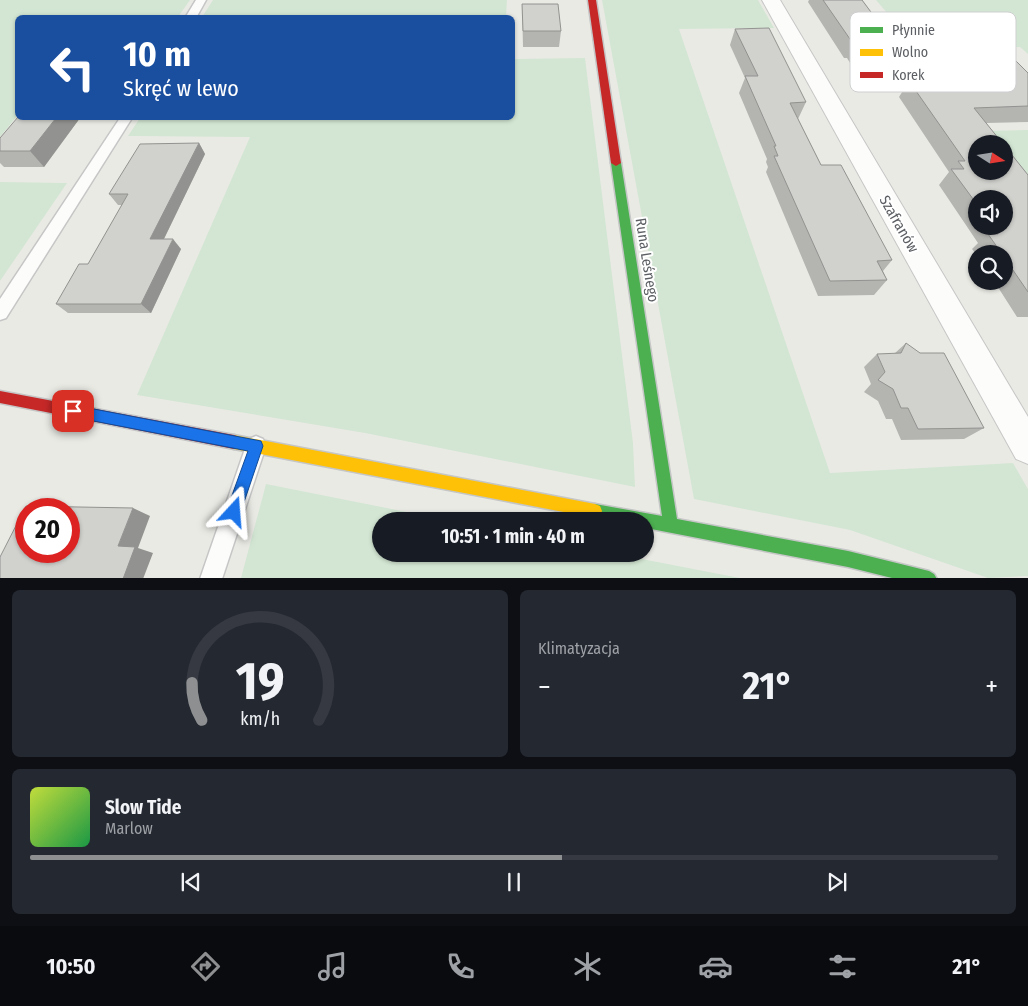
<!DOCTYPE html>
<html lang="pl">
<meta charset="utf-8">
<style>
body{margin:0;font-family:"Fira Sans Condensed",sans-serif;background:#242831;color:#f1f3f6;height:100vh;display:flex;flex-direction:column;font-size:19px;white-space:nowrap}
*{box-sizing:border-box;margin:0}
p{font-size:16px;color:#9ea1a6}
.icon{flex:none;width:28px;height:28px;fill:none;stroke:currentColor;stroke-width:2;stroke-linecap:round;stroke-linejoin:round}
.map{position:relative;height:578px;overflow:hidden}
.details{display:flex;flex-direction:column;gap:12px;padding:12px;background:#0d0f14;flex:1}
.details>*{flex:none}
.banner{position:absolute;left:15px;top:15px;width:500px;height:105px;border-radius:8px;box-shadow:0 1px 4px #0004;background:#1a4fa0;color:#fff;overflow:hidden}
.needle{width:32px;rotate:102deg}
.fabs{position:absolute;left:968px;top:135px;display:grid;gap:10px}
.fabs a{display:grid;place-items:center;width:45px;height:45px;border-radius:50%;background:#171b24;box-shadow:0 1px 4px #0004;font-size:25px}
.speed{position:absolute;left:15px;top:498px;display:flex;gap:10px;font-size:25px;font-weight:700;text-align:center}
.speed>*{display:grid;place-content:center;width:65px;height:65px;border-radius:50%;background:#171b24;box-shadow:0 1px 4px #0004;line-height:1}
.speed .limit{border:8px solid #d22;background:#fff;color:#111}
.pin{position:absolute;display:grid;place-items:center;width:42px;height:42px;color:#fff;margin:-21px;border-radius:10px;box-shadow:0 2px 8px #0006}
.me{position:absolute;width:55px;margin:-28px;rotate:19deg;stroke-linejoin:round;filter:drop-shadow(0 0 4px #0008)}
.turn{display:flex;align-items:center;gap:18px;height:105px;padding:0 25px;font-size:22px}
.turn .icon{width:65px;height:65px;stroke-width:2.5}
.turn b{display:block;font-size:35px;line-height:42px}
.big{font-size:38px;font-weight:700;line-height:1.1}
.details .widget{flex:1;display:flex;flex-direction:column;justify-content:center;gap:8px;min-width:0;padding:0 18px;border-radius:8px;background:#242831}
.details .dial{align-items:center;gap:0}
.dial svg{height:130px;overflow:visible;fill:none;stroke:#363941;stroke-width:7;stroke-linecap:round;text-anchor:middle}
.dial text{fill:#f1f3f6;stroke:none}
.song{display:flex;align-items:center;gap:15px}
.cover{width:60px;height:60px;border-radius:8px;background:linear-gradient(135deg,hsl(70 70% 55%),hsl(140 70% 35%))}
.played{height:5px;border-radius:2px;background:linear-gradient(90deg,#8d8f90 55%,#363941 55%)}
.keys{display:flex;justify-content:space-around;direction:ltr}
.heat{display:flex;justify-content:space-between;align-items:center;font-size:28px;direction:ltr}
.details .tiles{flex:1;display:grid;gap:12px;grid-template-columns:1fr 1fr}
.widget:last-child{grid-column:span 2}
.trip{position:absolute;left:372px;top:512px;width:282px;height:50px;border-radius:25px;background:#171b24;box-shadow:0 1px 4px #0004;font-weight:700;line-height:50px;text-align:center}
.dock{display:flex;height:80px;justify-content:space-around;align-items:center;background:#090b0e;color:#9ea1a6}
.dock .icon{width:35px;height:35px}
.dock .active{color:#8d8f90}
.dock b{font-size:22px;color:#f1f3f6}
.map>svg:first-child{display:block}
</style>
<div class="map">
<svg width="1028" height="579" viewBox="0 0 1028 579">
<rect width="100%" height="100%" fill="#eaeae5"/>
<g fill="#d3e6d3">
<path d="M0,0H190L178,17L18,18L17,116L0,137Z"/>
<path d="M213,0H507L506,17H202Z"/>
<path d="M602,0H758L774,28L679,29L830,473L1013,463L1028,489V576L988,578L850,530L694,499Z"/>
<path d="M876,0H1028V54L1020,47L918,49Z"/>
<path d="M585,58L633,443L635,487L365,433L137,395L250,137L128,136L140,118H512L513,59Z"/>
<path d="M1028,130V182L1004,153V144H996L985,131Z"/>
<path d="M0,182L67,183L0,281Z"/>
<path d="M266,484L452,521H381V554H616L740,578H241Z"/>
</g>
<g fill="none" stroke-linecap="round" stroke-linejoin="round">
<defs>
<g id="lane">
<path d="M196,0H206L196,18H185Z"/>
<path d="M120,118H132L6,318L0,320V299Z"/>
<path d="M256,436L263,439L266,446L222,579H200L246,446L249,439Z"/>
</g>
<path id="street" d="M762,0H780L1028,417V464L1016,459Z"/>
<path id="fast" d="M616,160L621,163L677,519L848,551L929,571L934,574L937,579H896L848,567L646,528V521H611L590,516L588,511L590,506L595,504L662,516L611,163Z"/>
<path id="slow" d="M234,435L595,504L600,506L602,511L600,516L595,518L234,449L229,447L227,442L229,437Z"/>
<g id="jam">
<path d="M588,0H596L621,163L616,166L611,163Z"/>
<path d="M0,391L234,435L239,437L241,442L239,447L234,449L0,403Z"/>
</g>
</defs>
<use href="#lane" stroke="#c6c6c6" stroke-width="3"/>
<use href="#street" stroke="#c6c6c6" stroke-width="2"/>
<use href="#fast" stroke="#c5c6c6" stroke-width="3"/>
<use href="#slow" stroke="#c5c6c6" stroke-width="3"/>
<use href="#jam" stroke="#c5c6c6" stroke-width="3"/>
<use href="#lane" fill="#fcfcfb" fill-rule="evenodd"/>
<use href="#street" fill="#fcfcfb" fill-rule="evenodd"/>
<use href="#fast" fill="#4caf50" fill-rule="evenodd"/>
<use href="#slow" fill="#ffc107" fill-rule="evenodd"/>
<use href="#jam" fill="#c62828" fill-rule="evenodd"/>
</g>
<g fill="#b4b4b1" fill-rule="evenodd">
<path d="M809,0H862L903,55L894,70L855,71L847,58H844L808,2Z"/>
<path d="M522,4L561,31L559,47H523Z"/>
<path d="M735,29L806,102L798,119L821,165L892,260L883,271L887,280L874,295L818,296L766,172L768,167L766,162L767,159L739,93L745,78L730,45Z"/>
<path d="M954,33L1028,73V122L986,123L1028,175V317H1017L994,281H1004V254H976L972,249L978,243L939,185L949,172L899,97L909,81L971,79L944,48ZM976,199L1004,226H976Z"/>
<path d="M18,118H80L44,167H4L0,163V138Z"/>
<path d="M199,143L205,154L164,239L181,249L151,313H68L56,304L88,264L122,205H118L109,194Z"/>
<path d="M906,343L984,428L964,439L901,440L892,419H886L878,401L864,392L871,384L864,367L877,354H894Z"/>
</g>
<g fill="#929290">
<path d="M56,118H80L44,167L30,151Z"/>
<path d="M199,143L205,154L159,249L150,239Z"/>
<path d="M173,239L181,249L151,313L141,304Z"/>
<path d="M133,508L150,516L138,548L153,553L143,579H123L118,546Z"/>
</g>
<g fill="#d1d1ce" stroke="#929290" fill-rule="evenodd">
<path d="M823,0H862L903,55H864L855,42H852Z"/>
<path d="M522,4H558L561,31H523Z"/>
<path d="M972,17L1028,73V106L974,108L1003,144H976V171H1004V145L1028,175V292L1004,257V254H1002L988,234H998L993,226H1004V199H976V203L951,169H964L958,161H965L909,81L997,79L954,33Z"/>
<path d="M769,28L806,102L790,103L821,165H841L892,260L877,261L887,280L830,281L774,156H778L774,146H776L745,76H758L735,29Z"/>
<path d="M18,117V118H56L30,151H0V138Z"/>
<path d="M199,143L150,239H173L141,304H56L79,264H88L128,194H109L140,144Z"/>
<path d="M906,343L920,353H944L984,428L918,429L908,408H901L893,389L878,380L885,372L877,354L901,353Z"/>
<path d="M26,506L133,508L118,546L135,547L123,579H0V557ZM26,509H69V551H26Z"/>
</g>
<path fill="#1a73e8" stroke="#114b97" d="M73,405L261,441L263,446L239,517L234,519L229,517L226,512L248,451L73,417L69,416L67,411L69,407Z"/>
<g text-anchor="middle" stroke-width="4" stroke-linejoin="round" paint-order="stroke">
<g font-size="15" fill="#5b5e62" stroke="#fff">
<text transform="translate(899 224) rotate(60)" y="5">Szafranów</text>
<text transform="translate(647 260) rotate(81)" y="5">Runa Leśnego</text>
</g>
</g>
<rect x="850" y="12" width="166" height="80" rx="8" fill="#fff" stroke="#cecfd0" stroke-width="1"/>
<rect x="860" y="27" width="23" height="6" fill="#4caf50"/>
<rect x="860" y="49" width="23" height="7" fill="#ffc107"/>
<rect x="860" y="72" width="23" height="6" fill="#c62828"/>
<g font-size="14" fill="#5b5e62">
<text x="892" y="35">Płynnie</text>
<text x="892" y="57">Wolno</text>
<text x="892" y="80">Korek</text>
</g>
</svg>
<div class="fabs">
<a><svg class="needle" viewBox="-14 -14 28 28"><path d="M0-13l5 13h-10z" fill="#e53935"/><path d="M0 13l5-13h-10z" fill="#9ea1a6"/></svg></a>
<a><svg class="icon" aria-label="sound" viewBox="0 0 24 24"><path d="M4 9h4l5-4v14l-5-4H4zM17 9q2 3 0 6"/></svg></a>
<a><svg class="icon" aria-label="search" viewBox="0 0 24 24"><circle cx="10" cy="10" r="6"/><path d="M15 15l6 6"/></svg></a>
</div>
<div class="speed"><div class="limit">20</div></div>
<div class="pin" style="left:73px;top:411px;background:#d93025"><svg class="icon" aria-label="arrive" viewBox="0 0 24 24"><path d="M6 21V4h12l-3 4 3 4H6"/></svg></div>
<svg class="me" style="left:234px;top:512px" viewBox="-20 -20 40 40"><path d="M0-17L14 15 0 8-14 15z" fill="#1a73e8" stroke="#fff" stroke-width="4"/></svg>
<div class="trip">10:51 · 1 min · 40 m</div>
<div class="banner">
<div class="turn"><svg class="icon" aria-label="left" viewBox="0 0 24 24"><path d="M17 20v-9H6M10 6l-5 5 5 5"/></svg><div><b>10 m</b>Skręć w lewo</div></div>
</div>
</div>
<section class="details">
<div class="tiles">
<div class="widget dial"><svg viewBox="0 0 100 80">
<path d="M14 69A42 42 0 1 1 86 69"/>
<path d="M14 69A42 42 0 0 1 8 46" stroke="#8d8f90"/>
<text x="50" y="56" font-size="32" font-weight="700">19</text>
<text x="50" y="72" font-size="11">km/h</text>
</svg></div>
<div class="widget"><p>Klimatyzacja</p>
<div class="heat"><a>−</a><b class="big">21°</b><a>+</a></div>
</div>
<div class="widget">
<div class="song"><i class="cover"></i><div><b>Slow Tide</b><p>Marlow</p></div></div>
<div class="played"></div>
<div class="keys"><svg class="icon" aria-label="previous" viewBox="0 0 24 24"><path d="M18 5L8 12l10 7zM5 5v14"/></svg><svg class="icon" aria-label="pause" viewBox="0 0 24 24"><path d="M8 5v14M16 5v14"/></svg><svg class="icon" aria-label="next" viewBox="0 0 24 24"><path d="M6 5l10 7-10 7zM19 5v14"/></svg></div>
</div>
</div>
</section>
<nav class="dock">
<b>10:50</b>
<svg class="icon active" aria-label="directions" viewBox="0 0 24 24"><path d="M12 3l9 9-9 9-9-9zM9 14v-3h6M13 9l2 2-2 2"/></svg>
<svg class="icon" aria-label="music" viewBox="0 0 24 24"><path d="M9 18V5l10-2v13"/><circle cx="6" cy="18" r="3"/><circle cx="16" cy="16" r="3"/></svg>
<svg class="icon" aria-label="phone" viewBox="0 0 24 24"><path d="M5 4h4l2 5-3 2q2 4 5 5l2-3 5 2v4C11 20 4 13 5 4z"/></svg>
<svg class="icon" aria-label="climate" viewBox="0 0 24 24"><path d="M12 3v18M4 7l16 10M4 17L20 7"/></svg>
<svg class="icon" aria-label="car" viewBox="0 0 24 24"><path d="M5 17H2v-5l4-1 3-4h7l3 4 3 1v5h-3M9 17h6M6 11h13"/><circle cx="7" cy="17" r="2"/><circle cx="17" cy="17" r="2"/></svg>
<svg class="icon" aria-label="filters" viewBox="0 0 24 24"><path d="M4 7h16M4 17h16"/><circle cx="9" cy="7" r="2"/><circle cx="15" cy="17" r="2"/></svg>
<b>21°</b>
</nav>
